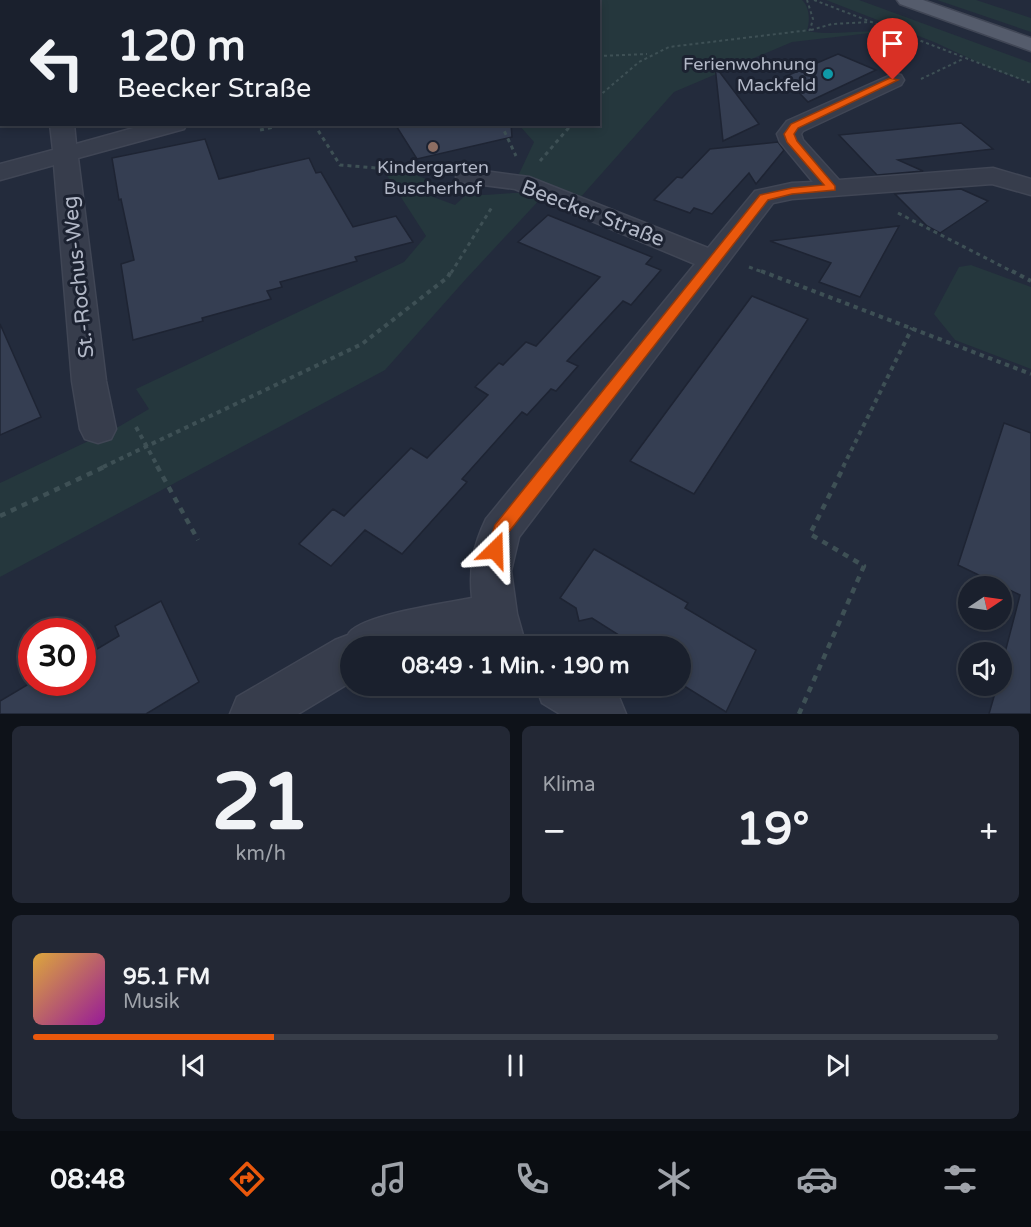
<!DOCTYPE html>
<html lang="de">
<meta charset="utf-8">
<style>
body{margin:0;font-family:"Varela Round",sans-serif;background:#232835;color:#f1f3f6;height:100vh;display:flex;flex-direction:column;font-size:22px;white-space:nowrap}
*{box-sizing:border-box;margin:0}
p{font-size:20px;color:#9fa3aa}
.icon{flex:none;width:33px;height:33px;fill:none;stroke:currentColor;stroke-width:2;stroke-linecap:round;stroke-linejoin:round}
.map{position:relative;height:714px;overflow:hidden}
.sheet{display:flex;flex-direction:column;gap:12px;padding:12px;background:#0e1219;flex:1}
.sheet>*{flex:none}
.banner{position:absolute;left:0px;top:0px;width:600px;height:126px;box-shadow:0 3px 9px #0003,0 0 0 2px #383e49;background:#1a202d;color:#f1f3f6;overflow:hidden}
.needle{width:39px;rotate:77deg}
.controls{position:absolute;left:958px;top:576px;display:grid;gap:12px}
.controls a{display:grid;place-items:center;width:54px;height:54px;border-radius:50%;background:#1a202d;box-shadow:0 3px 9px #0003,0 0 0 2px #383e49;font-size:30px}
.speed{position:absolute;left:18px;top:618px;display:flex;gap:12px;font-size:30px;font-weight:700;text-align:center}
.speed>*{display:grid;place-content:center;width:78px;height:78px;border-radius:50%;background:#1a202d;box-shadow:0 3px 9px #0003,0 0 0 2px #383e49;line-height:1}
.speed .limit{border:9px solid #d22;background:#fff;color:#111}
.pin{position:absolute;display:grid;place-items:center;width:51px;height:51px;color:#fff;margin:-62px -26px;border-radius:50% 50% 50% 0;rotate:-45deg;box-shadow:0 0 6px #0007}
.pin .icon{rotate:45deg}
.me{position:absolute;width:66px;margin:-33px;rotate:22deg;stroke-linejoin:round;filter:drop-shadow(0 0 4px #0008)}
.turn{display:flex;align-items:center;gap:21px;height:126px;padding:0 18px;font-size:27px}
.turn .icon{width:78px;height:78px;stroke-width:2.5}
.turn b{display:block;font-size:42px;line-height:51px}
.big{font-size:45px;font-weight:700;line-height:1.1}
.sheet .tile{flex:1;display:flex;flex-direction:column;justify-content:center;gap:9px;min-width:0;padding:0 21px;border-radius:9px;background:#232835}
.sheet .dial{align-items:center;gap:0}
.dial b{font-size:78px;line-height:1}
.song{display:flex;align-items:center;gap:18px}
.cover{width:72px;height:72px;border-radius:9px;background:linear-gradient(135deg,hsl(40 70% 55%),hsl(300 70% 35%))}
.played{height:6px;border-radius:3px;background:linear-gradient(90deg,#ea580c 25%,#383e49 25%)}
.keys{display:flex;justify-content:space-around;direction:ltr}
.heat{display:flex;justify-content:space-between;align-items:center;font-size:33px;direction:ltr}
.sheet .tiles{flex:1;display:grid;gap:12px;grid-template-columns:1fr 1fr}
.tile:last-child{grid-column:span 2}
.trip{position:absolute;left:340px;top:636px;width:351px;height:60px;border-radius:30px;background:#1a202d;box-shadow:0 3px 9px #0003,0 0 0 2px #383e49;font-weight:700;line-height:60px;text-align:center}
.dock{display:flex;height:96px;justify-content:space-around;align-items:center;background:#0a0d12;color:#9fa3aa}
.dock .icon{width:42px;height:42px}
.dock .on{color:#ea580c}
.dock b{font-size:27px;color:#f1f3f6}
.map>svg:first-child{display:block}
</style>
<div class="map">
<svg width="1031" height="714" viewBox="0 0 1031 714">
<rect width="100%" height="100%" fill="#232b3c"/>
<g fill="#25373d">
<path d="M555,0H802C810,7 810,21 807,31C831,36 855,30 879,32L792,42L674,92L579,199L519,174L534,142L519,125L598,124V2L548,1Z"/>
<path d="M826,0H859L1031,63V83L997,71L934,42Z"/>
<path d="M937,0H976L1031,18V32Z"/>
<path d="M411,173L438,184L425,194L455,205L467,194C493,198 517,188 542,197L465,280L385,370L0,577V483L120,426L149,409L136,389L404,262L426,236L386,174Z"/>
<path d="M971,265L1031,287V369L955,340L934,314L959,267Z"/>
</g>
<g fill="#353e52" stroke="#1e2433" stroke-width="1.5">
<path d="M838,54L876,70L808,102L784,77Z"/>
<path d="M715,66L759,124L723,141Z"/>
<path d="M961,123L993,149L898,160L923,171L877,175L839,135Z"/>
<path d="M395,124H511L512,137L417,159Z"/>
<path d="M205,139L219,179L309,158L316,173L321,172L353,227L396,216L413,242L355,257L357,261L280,282L282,287L267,291L271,299L202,318L203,321L133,340L121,264L134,260L121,199L119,200L112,158Z"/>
<path d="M778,142L784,150L756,184L749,173L712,214L694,208L690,213L654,200L677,177L682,178L710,149Z"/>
<path d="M961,189L988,201L940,233L927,226L895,194Z"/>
<path d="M548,215L652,257L646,264L661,270L631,305L623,301L567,361L578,366L556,391L551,389L527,415L522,412L462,479L467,482L402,554L365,530L331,566L299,544L333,509L344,516L411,448L427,458L488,395L475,387L499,363L503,365L526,342L536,346L600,277L518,242Z"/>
<path d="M899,226L860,297L819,282L831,263L770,241Z"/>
<path d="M752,296L808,319L694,494L630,461Z"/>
<path d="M0,324L41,417L0,435Z"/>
<path d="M1004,423L1031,433V714H989L997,686H1002V664L1020,595L958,565Z"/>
<path d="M594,549L688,603L685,608L756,650L726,712L681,684V646H636L592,618L579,621L576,608L560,598Z"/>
<path d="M161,601L199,682L146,714H0V701L32,682H82V658L119,636L115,626Z"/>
</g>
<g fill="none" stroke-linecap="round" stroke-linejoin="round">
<defs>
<g id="street">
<path d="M38,0H56L57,2H39Z"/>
<path d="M457,0H475L476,2H458Z"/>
<path d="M893,74L901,75L904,80L901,85L803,131L801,134L803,140L839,180L993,168L1031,179V195L992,184L792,199L773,203L519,537L511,571L517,614L526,646H482L479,638L439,646H351V682L298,714H230L237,697L335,640L348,635C357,615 449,603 472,598C469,569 473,546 486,519L695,264L515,189L460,182L456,177L460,172L469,169L529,177L708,248L755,191L792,183L813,182L780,142L777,134L787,121Z"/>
<path d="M50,124H74L76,144L148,124H187L184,129L78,158L106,381L116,429L111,439L98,443L85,439L80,429L72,381L54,165L0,180V164L53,150Z"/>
<path d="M536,686H601L619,697L626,714H560L542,703Z"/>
</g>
<path id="primary" d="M897,0H923L1031,38V51L900,4Z"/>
</defs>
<use href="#street" stroke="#404655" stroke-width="3"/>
<use href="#primary" stroke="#404655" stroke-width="3"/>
<g stroke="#3e5055" stroke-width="2" stroke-dasharray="3 3" stroke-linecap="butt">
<path d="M814,0L1031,83"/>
<path d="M811,30L832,24L871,22"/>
<path d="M598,56L647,54"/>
<path d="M921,79L963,59"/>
<path d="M598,97L639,62L669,47L810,30L813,19L807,0"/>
</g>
<g stroke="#3e5055" stroke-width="3" stroke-dasharray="4 4" stroke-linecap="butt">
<path d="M314,124L340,165L437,173"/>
<path d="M501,124L516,156"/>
<path d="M260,130L288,124"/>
<path d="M540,161L572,124"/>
<path d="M898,213L1015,273"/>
<path d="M749,267L765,273"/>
<path d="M451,273L492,207"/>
</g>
<g stroke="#3e5055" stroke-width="4" stroke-dasharray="4.5 4.5" stroke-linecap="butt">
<path d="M761,271L1031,374"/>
<path d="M1012,271L1031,281"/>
<path d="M136,427L158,467"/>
<path d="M103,467L362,344L448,277L451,271"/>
<path d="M843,467L912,328"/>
</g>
<g stroke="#3e5055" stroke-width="4.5" stroke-dasharray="6 6" stroke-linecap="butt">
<path d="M157,466L198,540"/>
<path d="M0,516L106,466"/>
<path d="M799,714L864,566L810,534L844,466"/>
</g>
<use href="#street" fill="#373d4c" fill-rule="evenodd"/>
<use href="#primary" fill="#555c6c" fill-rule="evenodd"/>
</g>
<path fill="#ea580c" stroke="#983908" stroke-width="1.5" d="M890,78L898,80L798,128L794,134L797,141L835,186V190L792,194L768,200L508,533L501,556L495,558L489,556L487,550L495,525L760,195L792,188L824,185L787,142L784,134L791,124Z"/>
<circle fill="#0f9aa8" stroke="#1c2231" stroke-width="2" cx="828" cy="74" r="6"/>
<circle fill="#8d6e63" stroke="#1c2231" stroke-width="2" cx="433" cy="147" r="6"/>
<g text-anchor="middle" stroke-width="6" stroke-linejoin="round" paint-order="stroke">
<g font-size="18" fill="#b2b8c7" stroke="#1c2231" text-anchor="end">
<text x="816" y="70">Ferienwohnung<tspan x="816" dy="21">Mackfeld</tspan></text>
<text x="433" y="173" text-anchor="middle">Kindergarten<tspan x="433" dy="21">Buscherhof</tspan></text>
</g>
<g font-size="21" fill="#b2b8c7" stroke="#1c2231">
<text transform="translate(593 213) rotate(21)" y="7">Beecker Straße</text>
<text transform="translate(78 277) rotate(-96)" y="7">St.-Rochus-Weg</text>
</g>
</g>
</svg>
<div class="controls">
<a><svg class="needle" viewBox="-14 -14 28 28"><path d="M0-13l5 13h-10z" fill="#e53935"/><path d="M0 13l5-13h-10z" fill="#9fa3aa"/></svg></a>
<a><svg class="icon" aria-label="sound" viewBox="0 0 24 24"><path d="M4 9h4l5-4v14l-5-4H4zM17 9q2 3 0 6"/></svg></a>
</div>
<div class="speed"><div class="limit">30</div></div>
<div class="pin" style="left:893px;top:80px;background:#d93025"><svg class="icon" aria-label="arrive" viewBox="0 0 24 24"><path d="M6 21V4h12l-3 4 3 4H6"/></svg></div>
<svg class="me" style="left:495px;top:550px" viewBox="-20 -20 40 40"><path d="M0-17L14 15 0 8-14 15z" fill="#ea580c" stroke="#fff" stroke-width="4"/></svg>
<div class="trip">08:49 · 1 Min. · 190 m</div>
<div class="banner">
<div class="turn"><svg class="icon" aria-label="left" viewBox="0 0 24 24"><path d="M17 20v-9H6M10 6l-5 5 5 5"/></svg><div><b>120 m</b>Beecker Straße</div></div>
</div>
</div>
<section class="sheet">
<div class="tiles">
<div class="tile dial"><b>21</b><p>km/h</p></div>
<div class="tile"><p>Klima</p>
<div class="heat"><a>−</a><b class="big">19°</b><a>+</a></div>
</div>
<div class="tile">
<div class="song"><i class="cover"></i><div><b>95.1 FM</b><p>Musik</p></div></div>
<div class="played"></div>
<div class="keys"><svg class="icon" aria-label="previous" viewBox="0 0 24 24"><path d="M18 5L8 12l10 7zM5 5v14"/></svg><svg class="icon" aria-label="pause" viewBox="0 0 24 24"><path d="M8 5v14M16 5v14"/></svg><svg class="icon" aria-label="next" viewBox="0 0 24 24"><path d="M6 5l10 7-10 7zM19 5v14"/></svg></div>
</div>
</div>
</section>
<nav class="dock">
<b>08:48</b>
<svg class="icon on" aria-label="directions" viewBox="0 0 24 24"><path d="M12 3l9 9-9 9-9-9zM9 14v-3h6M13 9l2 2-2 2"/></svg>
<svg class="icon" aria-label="music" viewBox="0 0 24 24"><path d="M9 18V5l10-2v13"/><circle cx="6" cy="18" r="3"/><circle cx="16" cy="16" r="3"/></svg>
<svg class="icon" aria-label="phone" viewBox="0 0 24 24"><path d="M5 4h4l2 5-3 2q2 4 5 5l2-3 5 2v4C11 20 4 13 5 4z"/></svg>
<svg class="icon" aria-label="climate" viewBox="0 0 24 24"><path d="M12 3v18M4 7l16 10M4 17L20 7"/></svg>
<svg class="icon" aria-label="car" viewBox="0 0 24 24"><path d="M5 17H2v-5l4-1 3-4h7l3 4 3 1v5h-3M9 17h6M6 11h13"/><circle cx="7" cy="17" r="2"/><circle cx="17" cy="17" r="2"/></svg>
<svg class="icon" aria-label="filters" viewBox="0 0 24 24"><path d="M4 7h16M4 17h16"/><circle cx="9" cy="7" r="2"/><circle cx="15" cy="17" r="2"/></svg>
</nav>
